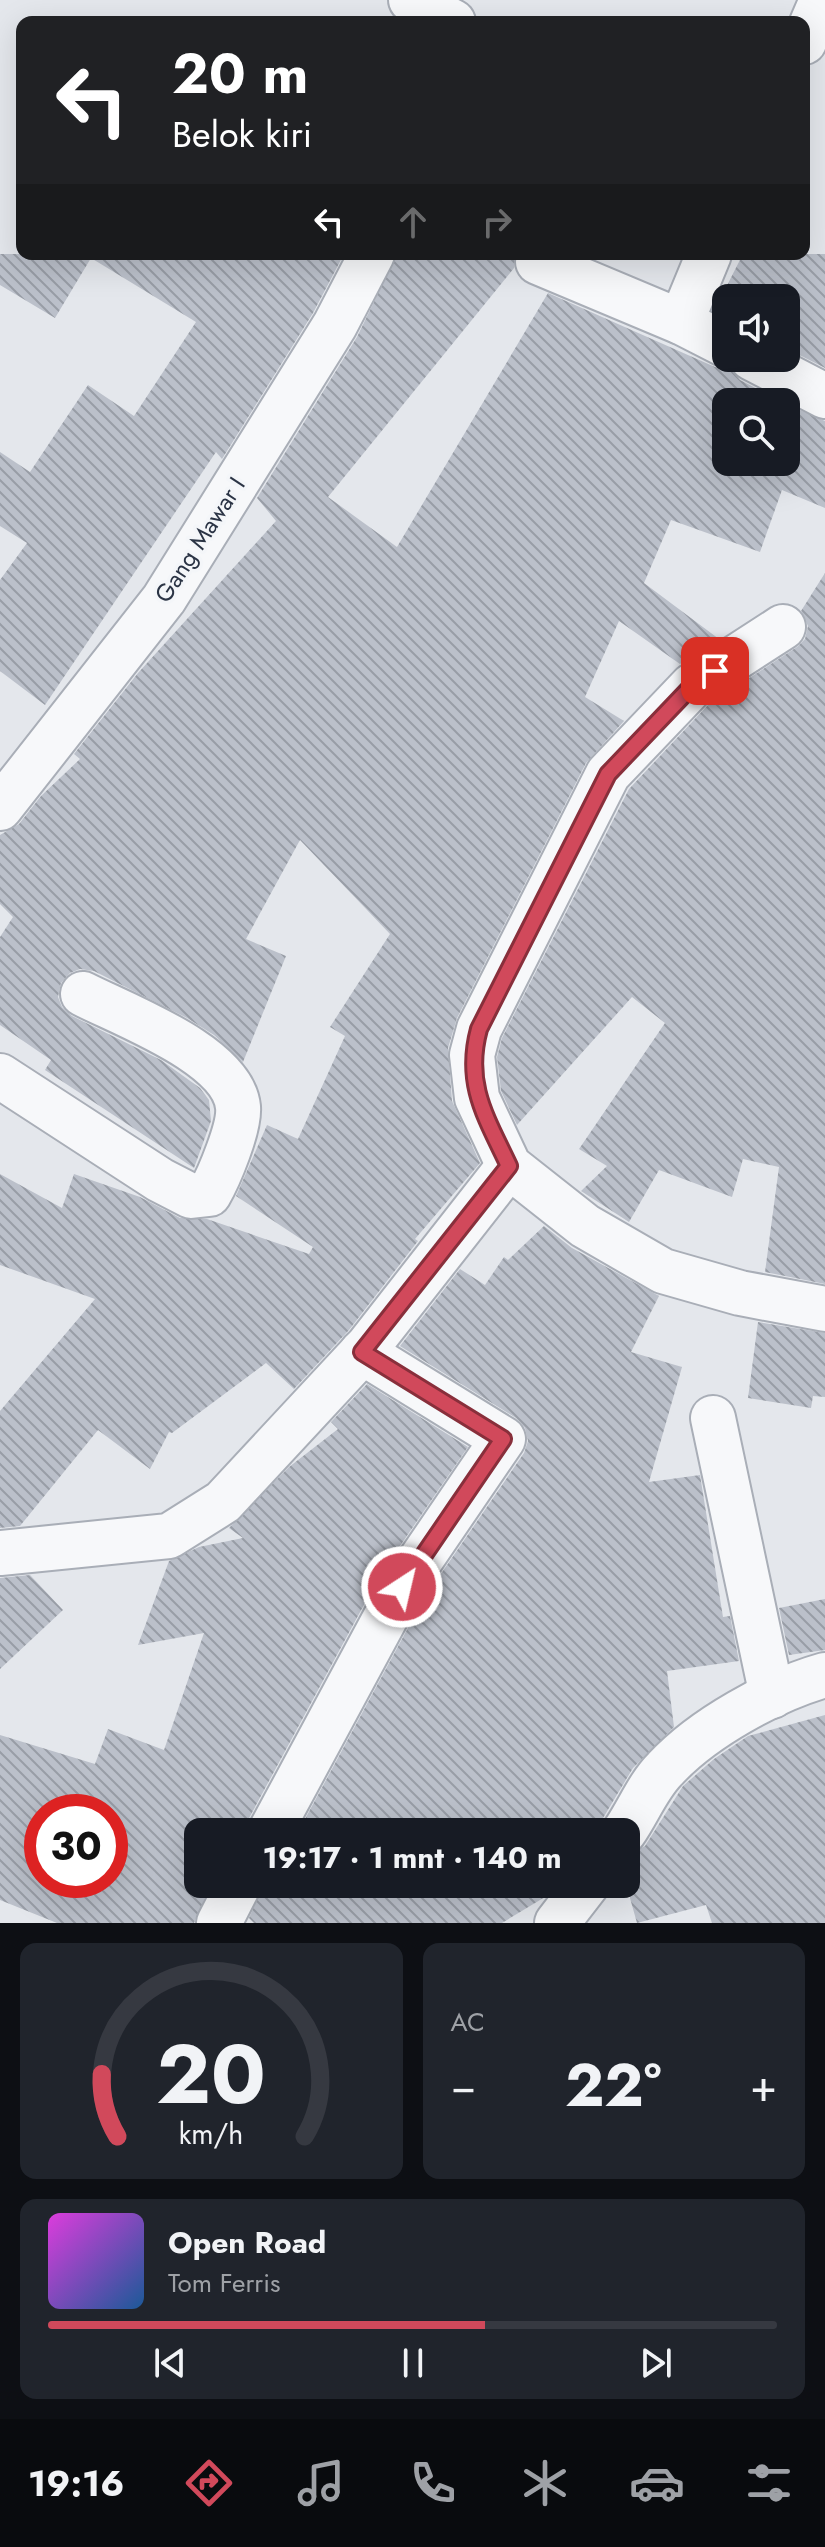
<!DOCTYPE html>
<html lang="id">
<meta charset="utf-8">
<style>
body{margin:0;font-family:Jost,sans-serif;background:#20242c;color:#f1f3f6;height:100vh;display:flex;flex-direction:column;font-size:30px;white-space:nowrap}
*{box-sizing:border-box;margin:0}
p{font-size:26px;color:#9ea1a6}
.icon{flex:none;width:44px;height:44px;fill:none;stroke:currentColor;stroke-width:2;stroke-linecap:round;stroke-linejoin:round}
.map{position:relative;height:1923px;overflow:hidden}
.panel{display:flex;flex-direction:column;gap:20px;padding:20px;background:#0d0f14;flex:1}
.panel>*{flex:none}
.banner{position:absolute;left:16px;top:16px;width:794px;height:244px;border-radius:16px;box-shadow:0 8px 32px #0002;background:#202124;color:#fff;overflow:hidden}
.buttons{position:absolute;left:712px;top:284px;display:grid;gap:16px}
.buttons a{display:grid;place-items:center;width:88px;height:88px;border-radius:16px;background:#171b24;box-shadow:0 8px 32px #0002;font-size:40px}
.speed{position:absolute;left:24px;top:1794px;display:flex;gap:16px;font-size:40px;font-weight:700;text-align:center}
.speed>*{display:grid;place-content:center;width:104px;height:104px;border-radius:50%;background:#171b24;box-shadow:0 8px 32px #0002;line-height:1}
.speed .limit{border:12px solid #d22;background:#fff;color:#111}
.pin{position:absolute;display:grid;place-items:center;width:68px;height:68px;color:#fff;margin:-34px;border-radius:16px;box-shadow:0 4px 12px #0006}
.me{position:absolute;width:88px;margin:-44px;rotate:35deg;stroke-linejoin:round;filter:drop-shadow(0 0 6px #0008)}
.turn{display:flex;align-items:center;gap:28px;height:168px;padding:0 24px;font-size:36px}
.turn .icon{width:104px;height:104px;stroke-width:2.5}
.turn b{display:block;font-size:56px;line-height:68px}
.lanes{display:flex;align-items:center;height:76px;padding:0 24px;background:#0003;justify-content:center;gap:40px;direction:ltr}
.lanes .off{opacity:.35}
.big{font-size:60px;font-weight:700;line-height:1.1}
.panel .widget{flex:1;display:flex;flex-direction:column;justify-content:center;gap:12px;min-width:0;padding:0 28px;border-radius:16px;background:#20242c}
.panel .dial{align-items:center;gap:0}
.dial svg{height:208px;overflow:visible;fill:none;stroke:#363941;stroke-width:7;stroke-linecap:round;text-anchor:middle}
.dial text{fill:#f1f3f6;stroke:none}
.song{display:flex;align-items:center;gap:24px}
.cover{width:96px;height:96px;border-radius:12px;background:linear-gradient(135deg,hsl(300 70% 55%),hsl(210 70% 35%))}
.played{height:8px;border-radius:4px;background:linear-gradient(90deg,#d1495b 60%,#363941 60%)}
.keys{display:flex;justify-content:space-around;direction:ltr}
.heat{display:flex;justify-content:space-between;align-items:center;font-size:44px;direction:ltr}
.panel .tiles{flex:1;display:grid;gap:20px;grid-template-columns:1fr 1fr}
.widget:last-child{grid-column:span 2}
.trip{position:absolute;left:184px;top:1818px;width:456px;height:80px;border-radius:16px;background:#171b24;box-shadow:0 8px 32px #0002;font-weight:700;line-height:80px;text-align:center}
.menu{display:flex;height:128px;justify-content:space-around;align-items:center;background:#090b0e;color:#9ea1a6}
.menu .icon{width:56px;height:56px}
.menu .current{color:#d1495b}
.menu b{font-size:36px;color:#f1f3f6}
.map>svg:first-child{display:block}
</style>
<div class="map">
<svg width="825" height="1923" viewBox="0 0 825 1923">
<defs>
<pattern id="building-back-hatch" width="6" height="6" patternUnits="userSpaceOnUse" patternTransform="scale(2)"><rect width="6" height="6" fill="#bbc0ca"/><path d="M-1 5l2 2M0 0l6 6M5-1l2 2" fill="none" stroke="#989da6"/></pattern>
</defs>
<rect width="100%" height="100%" fill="#e4e7ec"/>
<g fill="url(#building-back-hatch)" fill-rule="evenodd">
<path d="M0,254H344L313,313L222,459L216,452L45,705L0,671V580L27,543L0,526V452L30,472L88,385L134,416L196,322L91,258L55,318L0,285Z"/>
<path d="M397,254H515L514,268L328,497L397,547L548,293L715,367L730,369L740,380L782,402H726V462H786V404L825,421V508L782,490L760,552L671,520L644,583L719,639L680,664L619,621L585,697L624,721L586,763L457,1018L448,1048L452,1101L480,1163L415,1239L418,1241L349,1330L294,1389L266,1363L172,1433L169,1432L150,1469L98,1430L20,1526L0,1528V1411L95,1299L0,1265V1174L62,1208L74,1174L140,1197L180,1218L207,1219L309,1254L313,1247L236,1196L267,1125L298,1139L345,1036L330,1027L390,934L300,840L246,939L286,956L243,1062L214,1035L187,1018L94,971L80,969L70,973L61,983L58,997L62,1007L72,1016L161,1060L200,1088L209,1100L211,1121L194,1168L45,1070L51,1060L0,1025V937L13,917L0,904V835L19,824L41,796L80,759L74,754L138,673L276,521L257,498L357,337Z"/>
<path d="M743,254H825V368L786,348V298H726V317L714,311Z"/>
<path d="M825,573V1284L765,1272L779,1167L743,1159L732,1197L659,1170L629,1222L581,1191L607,1166L579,1149L665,1023L632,997L517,1125L501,1091L497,1057L502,1038L629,789L708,705L797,647L805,639L808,626L801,611Z"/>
<path d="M544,1226L572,1248L659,1296L631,1352L682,1367L649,1482L700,1475L723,1617L730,1616L739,1661L667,1671L674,1727L633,1768L603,1818L599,1832H298L423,1600L524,1453L528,1441L525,1428L516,1418L400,1346L460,1269L485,1285L504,1257L508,1260Z"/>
<path d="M758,1322L825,1333V1397L813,1396L811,1408L748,1398Z"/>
<path d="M367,1384L468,1447L380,1575L248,1820L245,1832H198V1884H211L194,1923H57L0,1900V1735L95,1764L108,1729L164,1750L204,1633L138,1645L169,1561L199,1547L243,1538L229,1528L289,1467L338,1429L331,1422ZM42,1812H110V1880H42Z"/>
<path d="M30,1575L63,1610L0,1669V1578Z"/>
<path d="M825,1599V1650L789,1655L779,1608Z"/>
<path d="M825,1715V1923H712L706,1905L637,1923L626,1884V1856L645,1846L683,1786L714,1759L748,1736Z"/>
<path d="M264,1884H555L545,1897L502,1923H254L249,1918Z"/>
</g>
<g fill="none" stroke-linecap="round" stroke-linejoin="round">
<defs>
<g id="minor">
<path d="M411,0L453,22"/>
<path d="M804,42L822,0"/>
<path d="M538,262L681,322L726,345"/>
<path d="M681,322L709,254"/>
<path d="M752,358L825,396"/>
<path d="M783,627L692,686L608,774L479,1029L472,1055L477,1098L509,1166L585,1226L663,1271L740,1293L825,1309"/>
<path d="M0,808L164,599L335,325L372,254"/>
<path d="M0,1076L160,1180L191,1196L209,1194C219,1177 240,1127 238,1107C233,1055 124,1015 83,994"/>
<path d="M713,1418L772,1696"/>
<path d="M0,1553L169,1536L223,1502L368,1346L509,1166"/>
<path d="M270,1832L402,1587L503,1439L362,1352"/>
<path d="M624,1832C638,1812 648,1786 665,1769C703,1728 772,1690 825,1675"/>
<path d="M219,1923L239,1884"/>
<path d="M557,1923L587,1884"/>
</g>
</defs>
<use href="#minor" stroke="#a9aeb7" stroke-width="48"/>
<use href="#minor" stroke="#f7f8fa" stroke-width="44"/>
</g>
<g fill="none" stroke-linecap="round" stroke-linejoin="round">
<defs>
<path id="route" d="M402,1587L503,1439L362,1352L509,1166C486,1117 464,1084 479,1029L608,774L692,686L715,671"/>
</defs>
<use href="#route" stroke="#882f3b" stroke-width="20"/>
<use href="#route" stroke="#d1495b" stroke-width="14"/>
</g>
<g text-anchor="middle" stroke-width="7" stroke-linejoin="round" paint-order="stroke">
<g font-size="24" fill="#2b3445" stroke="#f4f6f9">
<text transform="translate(200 540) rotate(-57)" y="8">Gang Mawar I</text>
</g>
</g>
</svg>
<div class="buttons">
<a><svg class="icon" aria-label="sound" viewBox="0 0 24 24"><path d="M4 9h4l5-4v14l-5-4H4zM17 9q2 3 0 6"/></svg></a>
<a><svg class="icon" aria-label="search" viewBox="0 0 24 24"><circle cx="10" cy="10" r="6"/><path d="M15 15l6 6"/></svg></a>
</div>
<div class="speed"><div class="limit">30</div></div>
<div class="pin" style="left:715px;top:671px;background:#d93025"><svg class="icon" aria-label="arrive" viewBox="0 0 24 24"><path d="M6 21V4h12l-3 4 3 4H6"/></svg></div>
<svg class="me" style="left:402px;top:1587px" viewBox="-20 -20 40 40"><circle r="17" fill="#d1495b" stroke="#fff" stroke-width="3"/><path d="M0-11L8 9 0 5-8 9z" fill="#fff"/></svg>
<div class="trip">19:17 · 1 mnt · 140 m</div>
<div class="banner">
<div class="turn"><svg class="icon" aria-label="left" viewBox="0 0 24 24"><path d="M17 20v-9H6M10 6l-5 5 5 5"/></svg><div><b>20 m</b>Belok kiri</div></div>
<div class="lanes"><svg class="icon" aria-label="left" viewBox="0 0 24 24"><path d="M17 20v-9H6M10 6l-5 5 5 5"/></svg><svg class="icon off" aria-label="ahead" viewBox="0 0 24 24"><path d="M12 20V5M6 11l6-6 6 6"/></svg><svg class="icon off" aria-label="right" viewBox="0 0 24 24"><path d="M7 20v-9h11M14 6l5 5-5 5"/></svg></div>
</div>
</div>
<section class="panel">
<div class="tiles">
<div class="widget dial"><svg viewBox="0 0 100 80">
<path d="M14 69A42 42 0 1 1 86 69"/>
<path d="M14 69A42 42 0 0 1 8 45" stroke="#d1495b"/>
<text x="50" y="56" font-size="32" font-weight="700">20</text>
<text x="50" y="72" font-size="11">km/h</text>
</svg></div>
<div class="widget"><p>AC</p>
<div class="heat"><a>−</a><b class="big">22°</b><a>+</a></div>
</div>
<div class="widget">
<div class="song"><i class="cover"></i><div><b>Open Road</b><p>Tom Ferris</p></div></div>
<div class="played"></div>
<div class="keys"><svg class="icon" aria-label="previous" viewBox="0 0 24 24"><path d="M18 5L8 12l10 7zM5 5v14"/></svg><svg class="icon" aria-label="pause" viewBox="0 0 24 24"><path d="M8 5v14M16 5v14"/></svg><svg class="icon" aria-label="next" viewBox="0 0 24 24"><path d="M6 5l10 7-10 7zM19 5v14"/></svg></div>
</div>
</div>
</section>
<nav class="menu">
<b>19:16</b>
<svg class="icon current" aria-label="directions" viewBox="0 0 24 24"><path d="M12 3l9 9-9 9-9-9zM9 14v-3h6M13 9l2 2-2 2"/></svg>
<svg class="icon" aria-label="music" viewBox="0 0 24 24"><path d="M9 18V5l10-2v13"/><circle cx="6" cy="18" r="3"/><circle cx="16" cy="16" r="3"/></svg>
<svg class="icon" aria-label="phone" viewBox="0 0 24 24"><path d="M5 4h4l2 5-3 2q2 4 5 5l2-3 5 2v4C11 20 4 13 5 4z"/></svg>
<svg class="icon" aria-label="climate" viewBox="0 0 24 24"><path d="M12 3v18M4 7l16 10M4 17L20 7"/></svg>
<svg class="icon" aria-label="car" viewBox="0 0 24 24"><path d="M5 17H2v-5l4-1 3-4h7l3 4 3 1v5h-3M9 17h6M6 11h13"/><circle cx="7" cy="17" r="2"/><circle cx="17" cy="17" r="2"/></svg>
<svg class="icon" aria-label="filters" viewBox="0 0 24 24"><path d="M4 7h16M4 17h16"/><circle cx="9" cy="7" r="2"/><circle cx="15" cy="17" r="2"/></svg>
</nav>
